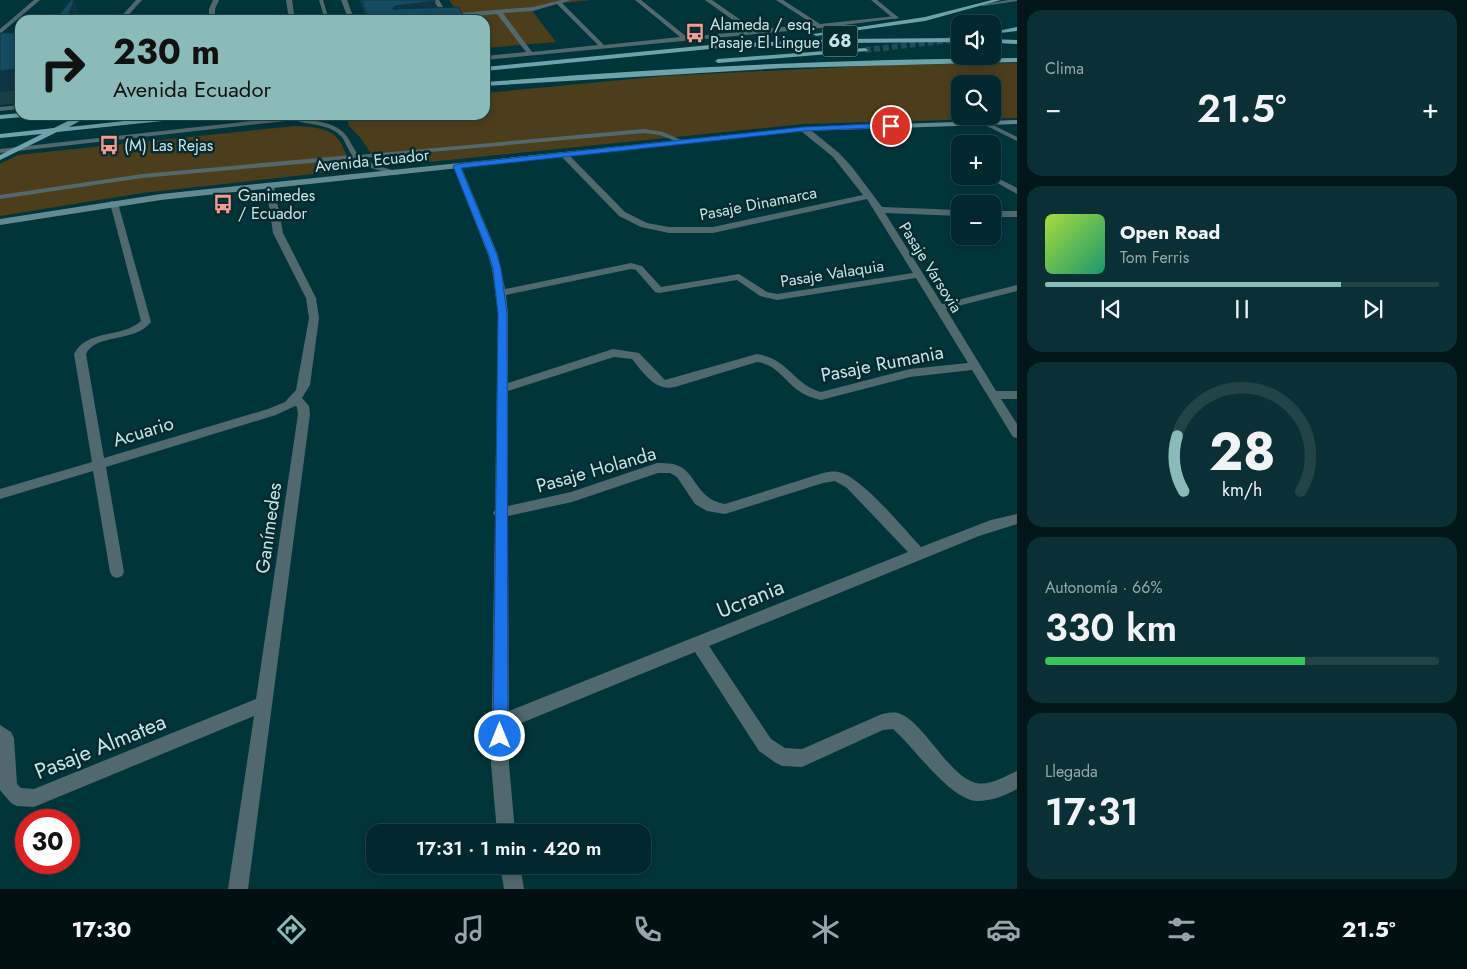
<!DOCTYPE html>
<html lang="es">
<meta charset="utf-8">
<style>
body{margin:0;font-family:Jost,sans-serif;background:#0a3035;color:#f1f3f6;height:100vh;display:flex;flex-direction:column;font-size:19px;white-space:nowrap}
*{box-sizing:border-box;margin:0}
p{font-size:16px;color:#95a6aa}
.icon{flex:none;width:28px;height:28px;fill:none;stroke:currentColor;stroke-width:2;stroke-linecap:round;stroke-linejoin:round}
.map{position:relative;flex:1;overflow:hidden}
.details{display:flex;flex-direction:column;gap:10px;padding:10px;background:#001619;width:450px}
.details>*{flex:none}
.hud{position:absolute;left:15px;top:15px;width:475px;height:105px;border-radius:15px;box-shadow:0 2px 12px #0003,0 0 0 1px #224449;background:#8bbbb9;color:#111;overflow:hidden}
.controls{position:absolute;left:951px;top:15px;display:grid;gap:10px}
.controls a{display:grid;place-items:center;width:50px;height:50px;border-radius:10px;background:#00282d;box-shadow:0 2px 12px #0003,0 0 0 1px #224449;font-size:25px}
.speed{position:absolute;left:15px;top:809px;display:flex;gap:10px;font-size:25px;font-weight:700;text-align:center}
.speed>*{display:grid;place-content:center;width:65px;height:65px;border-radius:50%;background:#00282d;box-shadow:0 2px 12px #0003,0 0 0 1px #224449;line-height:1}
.speed .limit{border:8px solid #d22;background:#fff;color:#111}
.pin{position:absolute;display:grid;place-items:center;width:42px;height:42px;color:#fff;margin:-21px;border:2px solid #fff;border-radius:50%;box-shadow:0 1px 5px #0007}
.me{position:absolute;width:55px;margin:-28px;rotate:0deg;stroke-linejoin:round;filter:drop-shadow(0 0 4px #0008)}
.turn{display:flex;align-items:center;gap:18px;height:105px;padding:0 15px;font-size:22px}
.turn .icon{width:65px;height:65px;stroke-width:2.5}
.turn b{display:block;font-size:35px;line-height:42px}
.big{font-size:38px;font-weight:600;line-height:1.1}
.details .tile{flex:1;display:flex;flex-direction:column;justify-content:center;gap:8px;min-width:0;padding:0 18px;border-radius:15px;background:#0a3035}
.details .dial{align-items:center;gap:0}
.dial svg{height:130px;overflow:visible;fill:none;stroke:#224449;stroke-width:7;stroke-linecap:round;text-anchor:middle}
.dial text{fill:#f1f3f6;stroke:none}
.song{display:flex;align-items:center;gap:15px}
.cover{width:60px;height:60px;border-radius:8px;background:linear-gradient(135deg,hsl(80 70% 55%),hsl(160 70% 35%))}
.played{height:5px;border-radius:2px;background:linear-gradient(90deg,#8bbbb9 75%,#224449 75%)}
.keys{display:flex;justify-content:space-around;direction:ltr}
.heat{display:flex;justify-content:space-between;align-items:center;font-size:28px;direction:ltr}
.charge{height:8px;border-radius:4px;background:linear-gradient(90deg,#34c759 66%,#224449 0)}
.trip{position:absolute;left:366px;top:824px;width:285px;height:50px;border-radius:15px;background:#00282d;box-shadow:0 2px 12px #0003,0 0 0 1px #224449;font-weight:600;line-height:50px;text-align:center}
.tabs{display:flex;height:80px;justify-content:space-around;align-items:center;background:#001012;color:#95a6aa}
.tabs .icon{width:35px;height:35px}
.tabs .on{color:#8bbbb9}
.tabs b{font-size:22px;color:#f1f3f6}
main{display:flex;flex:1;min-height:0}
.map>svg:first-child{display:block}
</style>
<main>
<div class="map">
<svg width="1017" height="889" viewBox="0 0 1017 889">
<rect width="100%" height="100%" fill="#00353c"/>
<path fill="#194247" d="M0,51H20V103L0,105Z"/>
<g fill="#4d3e1b" fill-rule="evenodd">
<path d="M449,0H591L554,4L530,8L556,42L485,48V20H463Z"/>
<path d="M1017,63V118L804,124L399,165L377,162L359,136L349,126L347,117L358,115H485V93L664,76L886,65ZM960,84H992V116H960Z"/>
<path d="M294,126C308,127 329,126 339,140C347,152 344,159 359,169L142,193L0,216V164L18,155Z"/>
</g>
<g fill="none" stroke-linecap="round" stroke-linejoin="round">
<path stroke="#1e4f56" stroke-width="6" stroke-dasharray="6 3" stroke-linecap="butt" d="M865,50L960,39"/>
<g fill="#51696d" fill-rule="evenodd">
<path d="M319,0H323L329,20H325Z"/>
<path d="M1008,0H1017V1L983,6L981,5Z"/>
<path d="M305,115H324L321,117L0,153V149Z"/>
<path d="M302,119C316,121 334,122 345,134C350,140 353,148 358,155L644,129L663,132L686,142L683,144L660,135L644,133L362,158L375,165L399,172V174L397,175L371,168L355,159L142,178L0,199V195L142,174L352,155C348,150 346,143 342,137C331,125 314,125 300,122L299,121Z"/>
<path d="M985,121L1017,137V141L983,124L982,123Z"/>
</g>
<g fill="#51696d" fill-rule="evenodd">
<path d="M34,0H40L0,34V29Z"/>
<path d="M136,0H142L124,20H118Z"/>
<path d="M213,0H219L215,9V20H209V9Z"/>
<path d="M286,0H292L295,20H289Z"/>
<path d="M341,0H347L353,16L358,20L348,18Z"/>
<path d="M433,0H439L447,14L533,7L561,0H571L562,3L604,45L680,37L635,0H641L687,37L748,31L705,0H712L755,30L813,24L776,0H783L820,24L896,16L899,18L820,28L485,60V56L526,52L497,14L446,19ZM557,4L598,45L532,52L503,13L533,11Z"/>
<path d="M20,105V109L0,111V107Z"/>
<path d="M801,127H807L839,153L852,167L882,207L960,210V216L885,213L942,304L1017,285V291L946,309L996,391H1017V399H1001L1017,424V438L1013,437L972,370L910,377L821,400C813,398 806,396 799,391C785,381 776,364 757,362L675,387C655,392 643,372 632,359L614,357L508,391V506L571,492L657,463C662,463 668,463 673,464C697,469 694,499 725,504L823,473C828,472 834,471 838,472C860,475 905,530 921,547L991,520L1017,514V524L979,536L709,646L771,739L785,748L802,749L882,714C887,713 893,712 898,713C923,720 948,776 976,783C990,786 1005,776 1017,771V789C1004,796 992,801 977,801C950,800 914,747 893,729L883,730L802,767L782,766L776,763L759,751L695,652L509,728V764L515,832H497L491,764L495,516L493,513L495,510L498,314L492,269L488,255L453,166L457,164L461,166L498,255L505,289L631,263L642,266L661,287L739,274L767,292L777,294L913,273L867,199L713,233H669L641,227L619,216L560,155L567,153L625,212L647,223L669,227H713L863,195L833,157L801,131ZM631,269L636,270L655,292L659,293L737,280L760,296L777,300L916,278L968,363L910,369L821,392C794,385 789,359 757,354L665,380L639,353L613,349L508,383V314L506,295ZM658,473H670L677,477L695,504L707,511L725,514L823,483L835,481L847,488L908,552L509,711L508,516L572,502Z"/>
<path d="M992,175L1017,188V194L985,176H992Z"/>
<path d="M270,183L274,186L283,233L316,298L319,318L310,385L302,398L309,406L310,414L248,889H228L254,716L34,807L17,806L11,803L0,790V725L11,732L14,738L17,784L21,788L34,789L256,699L298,414L297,407L295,406L276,415L106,467L124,572L122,576L117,578L112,576L110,572L93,471L0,499V489L92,462L74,354C88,328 121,339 141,321L110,203L111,201L118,203L151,322C135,343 96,333 86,354L104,458L268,409L285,402L296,390L309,318L306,298L273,233L266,186Z"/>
<rect x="992" y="211" width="25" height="6"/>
<path d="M500,865H520L524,889H504Z"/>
</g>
<path fill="#51696d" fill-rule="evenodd" d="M871,0H877L899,18L894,19Z"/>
<path fill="#628a90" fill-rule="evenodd" d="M1017,120V124L804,131L161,200L0,225V219L161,194L804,127Z"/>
<g fill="#6fa3ab" fill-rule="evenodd">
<path d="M992,0H1001L925,21L816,36L813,34L925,17Z"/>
<path d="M1017,27V31L992,34L993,32Z"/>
<path d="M960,38V42L841,43L720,48L485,71V67L720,44L841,39Z"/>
<path d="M992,39L1017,40V44L992,43Z"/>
<path d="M865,48L868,50L867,51L718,63L715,61L718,59Z"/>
<path d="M1017,58V62L784,68L485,86V82L513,80C680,67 849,59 1017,58Z"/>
<path d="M20,113V115H24L23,117L0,119V115Z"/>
<path d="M80,115H90L69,127L180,115H205L201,117L57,132L0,160V155L42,134L0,138V134L54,128Z"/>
</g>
</g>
<path fill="#114153" d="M360,0H435L436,8L467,20H354V17L365,16Z"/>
<g fill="#0e3544">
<path d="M74,0L81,18L80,20H67Z"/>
<path d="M435,1L436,14L393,9L395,6Z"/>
<path d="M20,69V90L0,92V71Z"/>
</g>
<g fill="#144c61" stroke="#0e3544">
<path d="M71,0H74L67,20H55Z"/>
<path d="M362,0H435V1L395,6L393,9L458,7L467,20H355L354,17L367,16Z"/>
<path d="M0,33H20V69L0,71Z"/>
</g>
<path fill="#1a73e8" stroke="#114b97" d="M891,123L893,124V127L804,131L461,168L497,255L501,269L507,314L508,736L506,742L500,744L495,742L493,736L498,314L493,269L489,255L453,166L457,164L804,127Z"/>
<defs>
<symbol id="bus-bare" viewBox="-9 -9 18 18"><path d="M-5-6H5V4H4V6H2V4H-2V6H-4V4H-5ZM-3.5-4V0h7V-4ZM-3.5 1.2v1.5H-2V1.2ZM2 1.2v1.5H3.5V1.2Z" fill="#f59c92" stroke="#062a2e" stroke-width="2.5" paint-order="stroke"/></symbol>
</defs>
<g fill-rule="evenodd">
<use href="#bus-bare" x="681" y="19" width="28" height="28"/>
<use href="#bus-bare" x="95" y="131" width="28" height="28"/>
<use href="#bus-bare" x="209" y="190" width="28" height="28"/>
</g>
<g text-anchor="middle" stroke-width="5" stroke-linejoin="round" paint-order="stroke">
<g font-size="16" fill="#c5e4e8" stroke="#062a2e" text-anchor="start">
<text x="710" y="30">Alameda / esq.<tspan x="710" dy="18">Pasaje El Lingue</tspan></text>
<text x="124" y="151">(M) Las Rejas</text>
<text x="238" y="201">Ganimedes<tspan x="238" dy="18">/ Ecuador</tspan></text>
</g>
<g font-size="16" fill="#c5e4e8" stroke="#062a2e">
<text transform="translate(372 160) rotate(-6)" y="6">Avenida Ecuador</text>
<text transform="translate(758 203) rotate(-11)" y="6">Pasaje Dinamarca</text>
<text transform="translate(931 267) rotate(58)" y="6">Pasaje Varsovia</text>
<text transform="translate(832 273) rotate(-9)" y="6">Pasaje Valaquia</text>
</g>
<rect fill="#062a2e" stroke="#8cacb0" stroke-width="1" x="822.5" y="25.5" width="35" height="31" rx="4"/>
<g font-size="18" font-weight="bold" fill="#c5e4e8">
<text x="840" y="47">68</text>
</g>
<g font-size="19" fill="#c5e4e8" stroke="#062a2e">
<text transform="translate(882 363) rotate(-11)" y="7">Pasaje Rumania</text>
<text transform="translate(143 431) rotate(-17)" y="7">Acuario</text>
<text transform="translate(596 469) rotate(-16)" y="7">Pasaje Holanda</text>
<text transform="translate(268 528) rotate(-82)" y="7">Ganímedes</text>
</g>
<g font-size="22" fill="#c5e4e8" stroke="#062a2e">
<text transform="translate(750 598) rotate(-22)" y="8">Ucrania</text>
<text transform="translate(100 746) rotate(-22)" y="8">Pasaje Almatea</text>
</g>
</g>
</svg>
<div class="controls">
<a><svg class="icon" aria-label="sound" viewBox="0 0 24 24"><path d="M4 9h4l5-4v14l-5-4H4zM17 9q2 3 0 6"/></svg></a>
<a><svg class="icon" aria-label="search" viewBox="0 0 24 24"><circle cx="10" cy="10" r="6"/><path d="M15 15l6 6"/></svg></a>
<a>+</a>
<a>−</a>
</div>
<div class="speed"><div class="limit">30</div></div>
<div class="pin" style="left:891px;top:126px;background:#d93025"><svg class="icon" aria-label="arrive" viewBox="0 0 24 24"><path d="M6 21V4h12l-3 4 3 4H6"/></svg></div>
<svg class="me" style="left:500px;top:736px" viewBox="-20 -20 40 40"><circle r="17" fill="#1a73e8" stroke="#fff" stroke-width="3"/><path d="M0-11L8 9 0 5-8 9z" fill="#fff"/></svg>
<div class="trip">17:31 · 1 min · 420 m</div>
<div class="hud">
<div class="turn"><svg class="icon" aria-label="right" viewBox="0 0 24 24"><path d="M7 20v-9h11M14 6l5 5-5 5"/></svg><div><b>230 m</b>Avenida Ecuador</div></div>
</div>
</div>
<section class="details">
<div class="tile"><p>Clima</p>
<div class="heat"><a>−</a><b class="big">21.5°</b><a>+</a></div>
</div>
<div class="tile">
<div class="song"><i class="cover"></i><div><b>Open Road</b><p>Tom Ferris</p></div></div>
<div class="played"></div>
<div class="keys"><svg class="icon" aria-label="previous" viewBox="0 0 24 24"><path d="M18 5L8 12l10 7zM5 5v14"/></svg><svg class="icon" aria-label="pause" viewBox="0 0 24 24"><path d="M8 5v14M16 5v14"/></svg><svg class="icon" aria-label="next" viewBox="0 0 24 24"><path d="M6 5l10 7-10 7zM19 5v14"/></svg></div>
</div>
<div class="tile dial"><svg viewBox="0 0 100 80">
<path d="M14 69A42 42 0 1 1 86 69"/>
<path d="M14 69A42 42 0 0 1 10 35" stroke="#8bbbb9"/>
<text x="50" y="56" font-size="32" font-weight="700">28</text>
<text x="50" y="72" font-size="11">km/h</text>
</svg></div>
<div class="tile"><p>Autonomía · 66%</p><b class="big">330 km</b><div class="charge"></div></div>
<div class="tile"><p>Llegada</p><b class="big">17:31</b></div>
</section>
</main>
<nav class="tabs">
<b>17:30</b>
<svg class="icon on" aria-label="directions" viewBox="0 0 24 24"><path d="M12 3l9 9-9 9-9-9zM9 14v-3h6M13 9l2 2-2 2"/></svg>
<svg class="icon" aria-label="music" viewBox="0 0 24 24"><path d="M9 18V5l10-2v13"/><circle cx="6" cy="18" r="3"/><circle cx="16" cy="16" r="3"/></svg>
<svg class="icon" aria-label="phone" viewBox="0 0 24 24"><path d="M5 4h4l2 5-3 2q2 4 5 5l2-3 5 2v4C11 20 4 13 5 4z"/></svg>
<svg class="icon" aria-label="climate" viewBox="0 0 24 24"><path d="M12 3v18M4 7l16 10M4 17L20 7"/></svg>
<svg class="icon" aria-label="car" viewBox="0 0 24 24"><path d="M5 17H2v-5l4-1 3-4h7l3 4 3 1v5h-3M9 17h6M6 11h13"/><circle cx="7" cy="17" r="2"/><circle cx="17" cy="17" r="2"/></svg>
<svg class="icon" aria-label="filters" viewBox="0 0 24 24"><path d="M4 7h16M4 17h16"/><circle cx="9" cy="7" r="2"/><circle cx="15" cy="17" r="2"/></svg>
<b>21.5°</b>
</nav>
